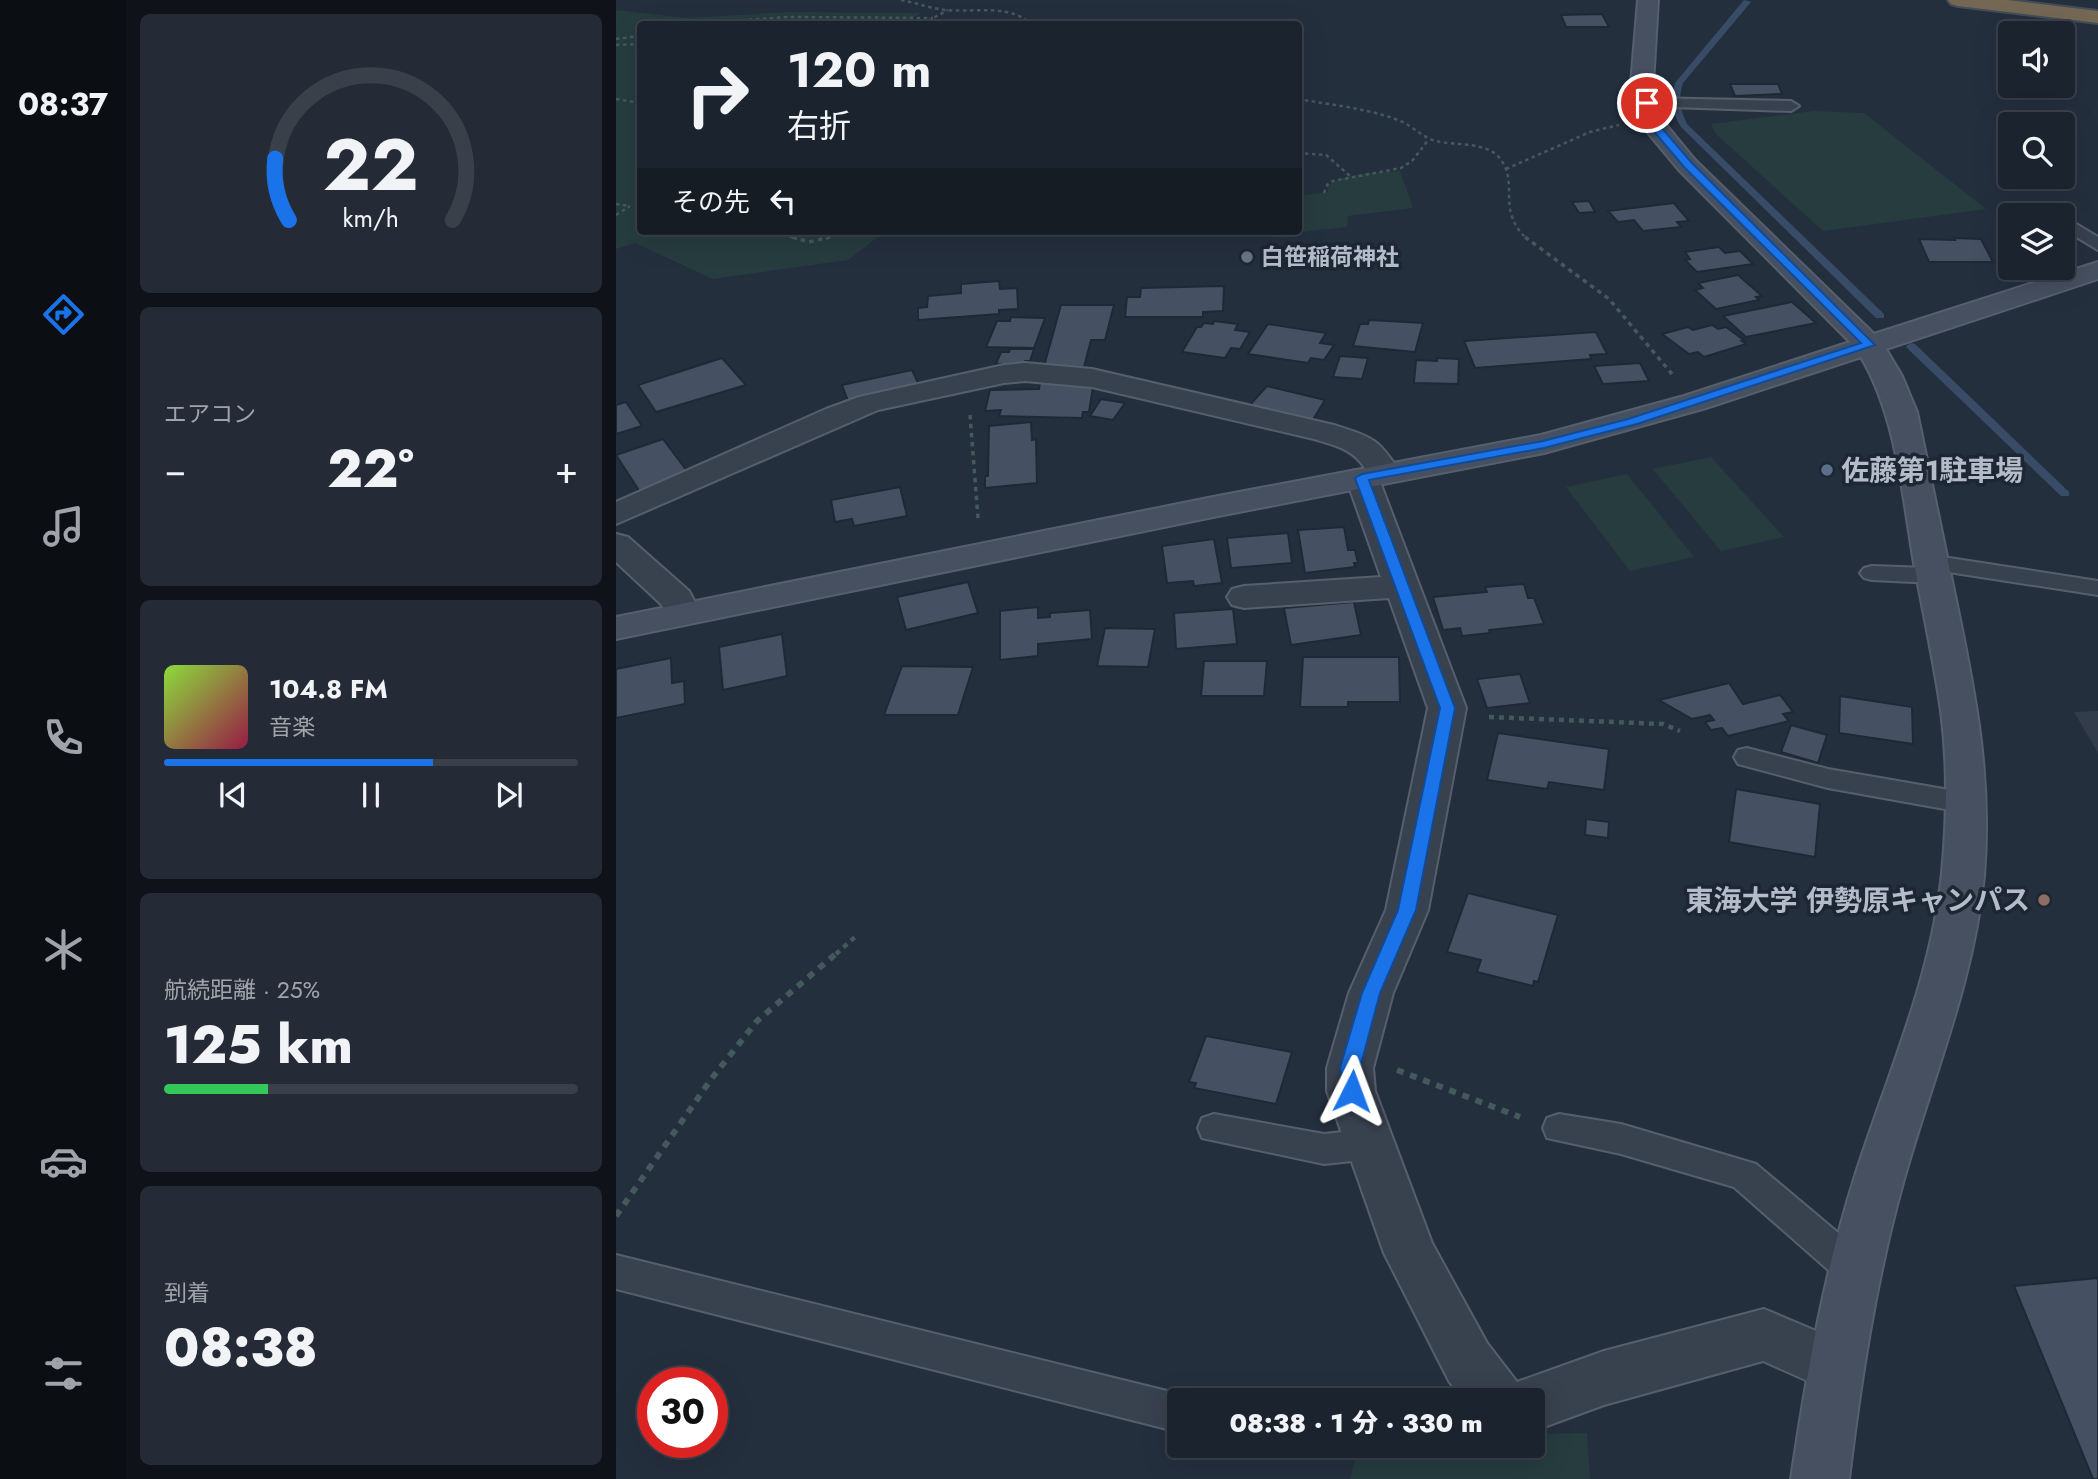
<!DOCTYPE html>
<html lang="ja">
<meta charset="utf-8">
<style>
body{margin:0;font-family:Jost,"Noto Sans JP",sans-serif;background:#242b36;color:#f1f3f6;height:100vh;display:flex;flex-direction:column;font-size:26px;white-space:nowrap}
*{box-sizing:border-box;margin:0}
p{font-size:23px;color:#a0a4aa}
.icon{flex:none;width:38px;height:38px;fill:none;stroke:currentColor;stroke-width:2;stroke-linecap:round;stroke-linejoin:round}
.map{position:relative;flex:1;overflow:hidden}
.sheet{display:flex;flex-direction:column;gap:14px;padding:14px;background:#0f1319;width:490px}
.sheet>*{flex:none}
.top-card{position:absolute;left:21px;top:21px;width:665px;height:214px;border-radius:7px;box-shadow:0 7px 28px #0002,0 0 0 2px #39404a;background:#1b232e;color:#f1f3f6;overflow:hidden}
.tools{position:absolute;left:1382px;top:21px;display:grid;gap:14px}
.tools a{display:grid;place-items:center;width:77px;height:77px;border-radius:7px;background:#1b232e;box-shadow:0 7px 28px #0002,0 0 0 2px #39404a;font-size:35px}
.speed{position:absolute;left:21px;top:1367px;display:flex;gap:14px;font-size:35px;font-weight:700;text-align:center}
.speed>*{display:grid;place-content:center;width:91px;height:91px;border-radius:50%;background:#1b232e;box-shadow:0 7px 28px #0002,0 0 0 2px #39404a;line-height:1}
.speed .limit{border:10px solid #d22;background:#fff;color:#111}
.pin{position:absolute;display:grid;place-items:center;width:60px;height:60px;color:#fff;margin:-30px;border:4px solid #fff;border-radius:50%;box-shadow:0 2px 7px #0007}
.me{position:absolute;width:77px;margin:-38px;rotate:3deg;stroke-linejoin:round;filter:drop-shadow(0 0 5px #0008)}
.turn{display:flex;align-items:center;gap:24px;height:147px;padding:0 35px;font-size:32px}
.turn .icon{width:91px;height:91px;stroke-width:2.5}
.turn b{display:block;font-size:49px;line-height:60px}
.then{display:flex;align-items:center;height:66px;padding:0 35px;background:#0003;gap:14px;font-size:26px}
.big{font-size:52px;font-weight:800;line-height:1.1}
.sheet .tile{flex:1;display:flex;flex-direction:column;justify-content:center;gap:10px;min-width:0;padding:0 24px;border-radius:10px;background:#242b36}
.sheet .dial{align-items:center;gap:0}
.dial svg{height:182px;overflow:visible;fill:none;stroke:#39404a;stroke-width:7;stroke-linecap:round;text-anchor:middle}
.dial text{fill:#f1f3f6;stroke:none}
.song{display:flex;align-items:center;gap:21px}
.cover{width:84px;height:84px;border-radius:10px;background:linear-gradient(135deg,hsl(90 70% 55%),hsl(340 70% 35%))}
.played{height:7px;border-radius:4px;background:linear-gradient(90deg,#1a73e8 65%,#39404a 65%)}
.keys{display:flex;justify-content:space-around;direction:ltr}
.heat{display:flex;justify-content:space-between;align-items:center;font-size:38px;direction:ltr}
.charge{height:10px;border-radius:5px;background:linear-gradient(90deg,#34c759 25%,#39404a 0)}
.trip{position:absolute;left:551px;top:1388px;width:378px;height:70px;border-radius:7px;background:#1b232e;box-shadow:0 7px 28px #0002,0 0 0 2px #39404a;font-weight:800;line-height:70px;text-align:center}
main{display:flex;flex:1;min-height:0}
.menu{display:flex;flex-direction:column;width:126px;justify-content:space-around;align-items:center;background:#0b0e12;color:#a0a4aa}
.menu .icon{width:49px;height:49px}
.menu .active{color:#1a73e8}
.menu b{font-size:32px;color:#f1f3f6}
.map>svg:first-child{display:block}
</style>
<main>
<nav class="menu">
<b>08:37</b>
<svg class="icon active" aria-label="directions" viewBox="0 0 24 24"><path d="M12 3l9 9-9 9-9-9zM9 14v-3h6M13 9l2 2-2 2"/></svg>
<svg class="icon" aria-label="music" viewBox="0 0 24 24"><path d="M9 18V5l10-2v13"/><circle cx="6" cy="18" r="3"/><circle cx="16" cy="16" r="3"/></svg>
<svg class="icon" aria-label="phone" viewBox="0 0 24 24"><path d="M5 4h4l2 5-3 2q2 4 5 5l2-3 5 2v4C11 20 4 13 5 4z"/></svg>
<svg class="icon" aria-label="climate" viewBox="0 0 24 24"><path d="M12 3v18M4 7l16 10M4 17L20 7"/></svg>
<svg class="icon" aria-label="car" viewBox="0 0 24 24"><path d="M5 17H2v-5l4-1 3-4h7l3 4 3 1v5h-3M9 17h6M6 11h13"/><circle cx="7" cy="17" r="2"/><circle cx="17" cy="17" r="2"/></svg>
<svg class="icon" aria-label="filters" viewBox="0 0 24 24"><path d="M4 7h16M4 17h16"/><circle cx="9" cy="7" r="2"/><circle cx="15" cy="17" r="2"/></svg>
</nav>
<section class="sheet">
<div class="tile dial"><svg viewBox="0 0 100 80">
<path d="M14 69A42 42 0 1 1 86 69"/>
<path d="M14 69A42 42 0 0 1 8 42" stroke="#1a73e8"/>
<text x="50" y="56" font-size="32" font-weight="700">22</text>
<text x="50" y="72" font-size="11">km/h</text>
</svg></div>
<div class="tile"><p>エアコン</p>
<div class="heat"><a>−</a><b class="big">22°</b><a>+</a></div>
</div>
<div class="tile">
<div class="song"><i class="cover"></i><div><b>104.8 FM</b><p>音楽</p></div></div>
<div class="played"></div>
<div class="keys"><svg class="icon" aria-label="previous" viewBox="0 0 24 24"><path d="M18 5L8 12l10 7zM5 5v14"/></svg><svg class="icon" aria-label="pause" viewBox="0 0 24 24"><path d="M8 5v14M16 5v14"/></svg><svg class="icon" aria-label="next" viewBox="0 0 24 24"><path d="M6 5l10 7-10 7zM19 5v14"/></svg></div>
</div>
<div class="tile"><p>航続距離 · 25%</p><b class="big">125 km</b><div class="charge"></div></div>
<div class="tile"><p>到着</p><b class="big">08:38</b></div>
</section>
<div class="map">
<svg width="1482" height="1479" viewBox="0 0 1482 1479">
<rect width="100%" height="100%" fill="#242f3e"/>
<path fill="#323c4b" d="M1482,711V753L1458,712Z"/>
<g fill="#263c3f">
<path d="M0,10L70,18L172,12L306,13L285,24H24V231H270L232,260L97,279L19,243L0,249Z"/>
<path d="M1198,111L1248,113L1370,209L1207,231L1100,134L1095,124Z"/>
<path d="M784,171L797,208L732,216L731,227L658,235L657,231H682L683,196L712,192V186C729,172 762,173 784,171Z"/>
<path d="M1095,457L1168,537L1105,551L1037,469Z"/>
<path d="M1011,474L1078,557L1014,571L950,487Z"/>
<path d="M971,1433L974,1479H734L743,1446H917V1434Z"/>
</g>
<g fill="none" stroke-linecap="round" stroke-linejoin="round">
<g fill="#394c67" fill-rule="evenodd">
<path d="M1128,0L1135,2L1067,83C1062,98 1064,110 1071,124L1268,314V318H1260L1065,127C1056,112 1054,100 1059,83Z"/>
<path d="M1295,343L1299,344L1453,492V496H1445L1291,348L1290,346Z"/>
</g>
</g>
<g fill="#455162" stroke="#1f2835" stroke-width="2">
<path d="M986,14L993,27H950L945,15Z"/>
<path d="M1114,84H1162L1166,94L1119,96Z"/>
<path d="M973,201L979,212L963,213L956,202Z"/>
<path d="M1058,203L1073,221L1061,222L1065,227L1027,231L1018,220L1002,222L992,211Z"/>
<path d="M1338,238L1365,239L1377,262H1313L1303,239L1339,240Z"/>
<path d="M1103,247L1109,253L1124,251L1137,264L1081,272L1069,260L1074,259L1069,252Z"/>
<path d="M1122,275L1146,296L1140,297L1143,300L1100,309L1079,290L1087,288L1082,283Z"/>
<path d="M383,281L384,289L401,288L402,309L383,310V314L302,320V308L311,307L312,296L345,293V284Z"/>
<path d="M608,286L607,311L587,312V317H509L511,297H524L525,288Z"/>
<path d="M1176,302L1200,323L1130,337L1107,316Z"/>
<path d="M445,305H498L489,340H475L468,367L428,366Z"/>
<path d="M395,317L429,318L418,348L370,347L381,321H394Z"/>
<path d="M753,320L807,323L799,352L737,346L744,324H752Z"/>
<path d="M598,321L622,324L619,330L634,332L624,349L615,348L609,358L566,352L581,327H585L588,323L597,324Z"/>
<path d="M652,324L710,333L704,343L718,345L708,360L695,358L692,363L632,354Z"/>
<path d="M1096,325L1102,329L1110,327L1129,341H1126L1130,344L1088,357L1082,352L1073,354L1046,334L1072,327L1077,330Z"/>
<path d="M980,332L991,354L974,355L975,359L859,368L848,341Z"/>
<path d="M394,349H418L414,361H409L408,365L380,364L385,352H393Z"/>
<path d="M724,356L752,358L746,379L717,377Z"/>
<path d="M106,358L130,385L40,412L22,385Z"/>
<path d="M821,358L843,359L842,384L798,383L800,360L821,361Z"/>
<path d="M1024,363L1033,381L987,384L978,366Z"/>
<path d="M296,370L303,385L232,401L226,385Z"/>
<path d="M471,381L470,387H477L473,412H467L466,418L383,416L385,410L369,411L374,390L423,389L424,383Z"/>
<path d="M651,386L709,400L695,423L632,407Z"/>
<path d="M485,399L509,403L497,420L474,416Z"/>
<path d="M10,402L26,426L0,434V405Z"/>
<path d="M415,422L416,440L420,439L421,483L369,488V476H372L373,426Z"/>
<path d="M47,439L74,475L24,492L0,455Z"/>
<path d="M284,487L291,516L238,526L236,519L219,522L215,500Z"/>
<path d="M728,527L732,550H739L742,563H738L739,567L689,573L682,530Z"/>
<path d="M672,533L676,563L615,568L611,538Z"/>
<path d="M598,539L606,583L578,586L577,581L551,583L546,546Z"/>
<path d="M352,582L362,613L290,630L281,597Z"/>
<path d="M908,584L912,598H918L928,624L873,630L874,633L846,636L844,628L827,630L817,597L871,592L869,587Z"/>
<path d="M738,602L745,635L675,645L668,608Z"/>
<path d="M422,607V618L434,617V613L474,610L476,639L422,644V656L384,660V611Z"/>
<path d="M617,609L621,644L560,649L558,613Z"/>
<path d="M489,628L539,629L532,667L481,666Z"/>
<path d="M166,634L171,676L107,690L103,647Z"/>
<path d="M687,657H783L784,702H732V707H684Z"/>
<path d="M55,658L56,683L68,681L69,704L0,718V669Z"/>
<path d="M588,661H651L648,696H585Z"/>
<path d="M286,666L357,667L342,715H268Z"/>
<path d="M904,674L914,703L871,708L861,679Z"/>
<path d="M1113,683L1127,704L1164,695L1177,712L1167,714L1173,721L1112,736L1106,728L1095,730L1089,722L1098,720L1094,715L1076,719L1043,700Z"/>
<path d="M1224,696L1296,707L1297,744L1223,733Z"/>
<path d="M1175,725L1211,735L1202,763L1165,752Z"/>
<path d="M882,733L993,749L988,790L933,782L931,789L871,780Z"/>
<path d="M1120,789L1204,804L1199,857L1113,842Z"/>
<path d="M970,819L993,822L992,838L969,835Z"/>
<path d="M852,893L942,915L922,982L918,981L917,986L861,972L865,960L831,952Z"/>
<path d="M590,1036L676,1052L660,1104L578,1088L580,1083L573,1082Z"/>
<path d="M1482,1278V1479H1477L1398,1286Z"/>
</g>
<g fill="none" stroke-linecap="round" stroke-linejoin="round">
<defs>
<g id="lane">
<path d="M1031,98L1175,101L1183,106L1175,111L1026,106L1023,103L1026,100Z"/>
<path d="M1447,216L1482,237V250L1447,229Z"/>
<path d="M1314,555L1482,581V595L1326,571L1330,576L1326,581L1318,583L1256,580L1248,578L1244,573L1248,568L1256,566L1311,568L1302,562L1306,557Z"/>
<path d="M1131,748L1212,769L1351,793L1361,796L1365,803L1361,810L1351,813L1212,788L1122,764L1118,757L1122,750Z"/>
<path d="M598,1114L708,1134L755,1129L767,1134L772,1144L767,1154L755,1159L708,1164L586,1138L582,1128L586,1118Z"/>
<path d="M943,1114L1005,1124L1140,1164L1252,1258L1257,1270L1252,1282L1239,1287L1226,1282L1118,1187L1005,1154L931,1138L927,1128L931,1118Z"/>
<path d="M0,1255L551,1391H564L577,1397L579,1400H564V1429H551L0,1289Z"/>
</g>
<g id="street">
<path d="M409,363L476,369L718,425C758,438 762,438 785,474L780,481L764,482L850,708L812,910L777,993L757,1068L759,1091L816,1243L871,1343L901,1382L988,1351L1148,1309L1238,1347L1246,1366L1238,1385L1219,1393L1147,1361L988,1405L917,1431V1400H847L833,1381L768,1253L711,1091V1068L733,993L770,910L812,708L773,598L628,608L616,605L611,597L616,589L628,586L765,577L730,478L735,471L750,470C738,449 720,446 698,439L476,387L409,381L388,383L262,410L0,524V502L210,409L243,397L388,365Z"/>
<path d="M0,534L12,537L73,591L85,614L79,622L67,625L55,622L45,604L0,562Z"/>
</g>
<path id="secondary" d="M1022,0H1042L1037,84L1051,126L1079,160L1258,334L1482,262V279L1270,349L1286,376L1301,412C1314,475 1327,537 1340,600C1360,696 1376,778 1368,876C1358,983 1315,1081 1287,1183C1260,1280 1245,1379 1233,1479H1175C1190,1378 1207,1277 1238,1179C1270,1078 1315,980 1326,873C1331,820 1332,764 1325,711C1318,662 1307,612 1298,563C1286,494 1281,419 1245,357L1090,408L928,453L597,517L0,639V617L597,497L925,435L1068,396L1234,342L1063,170L1028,128L1015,84Z"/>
<path id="highway" d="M1332,0H1391L1482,11V23L1342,6L1335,4Z"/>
</defs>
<use href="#lane" stroke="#565f6c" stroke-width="4"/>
<use href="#street" stroke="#565f6c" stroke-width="4"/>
<use href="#secondary" stroke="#565f6c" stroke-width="4"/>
<use href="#highway" stroke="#434c59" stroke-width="4"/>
<g stroke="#44595c" stroke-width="2.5" stroke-dasharray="3.5 3.5" stroke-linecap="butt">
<path d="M285,0C300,3 314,8 329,10C360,13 390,3 416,24"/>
<path d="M70,24L172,17L317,18"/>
<path d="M306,24L332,10"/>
<path d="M0,39L24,36"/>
<path d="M0,45L24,44"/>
<path d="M0,99L24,103"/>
<path d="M682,99C715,105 750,108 782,120C796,125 805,137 820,141C839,146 873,141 885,160C903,185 880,210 911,239"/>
<path d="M682,153L710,155L734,176"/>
<path d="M890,169L974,132L1003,125"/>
<path d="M708,193L711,185L717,181L785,168L796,161L813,139"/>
<path d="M0,204L13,206"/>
<path d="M0,215L14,206"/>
<path d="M160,231L181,239"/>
<path d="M210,239L226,231"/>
</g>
<g stroke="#44595c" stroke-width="3.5" stroke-dasharray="4.5 4.5" stroke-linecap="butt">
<path d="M176,237L193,242L214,237"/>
<path d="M909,237L993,299L1056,374"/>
<path d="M354,415L362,518"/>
</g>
<g stroke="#44595c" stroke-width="4.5" stroke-dasharray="5 5" stroke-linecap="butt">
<path d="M873,717L1047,724L1064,731"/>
<path d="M220,954L239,937"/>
</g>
<g stroke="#44595c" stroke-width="6" stroke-dasharray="7 7" stroke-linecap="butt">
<path d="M781,1070L904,1117"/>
<path d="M0,1216L96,1078L141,1021L222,952"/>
</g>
<use href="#lane" fill="#38414e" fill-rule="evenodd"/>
<use href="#street" fill="#38414e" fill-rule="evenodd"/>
<use href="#secondary" fill="#465061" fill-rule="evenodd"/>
<use href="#highway" fill="#746855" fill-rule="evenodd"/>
</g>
<path fill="#1a73e8" stroke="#114b97" stroke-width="2" d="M1027,101H1034L1045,127L1075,162L1259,345L1021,424L928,448L753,480L839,708L800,910L764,993L744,1068L745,1091L742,1097L736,1100L729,1097L724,1068L746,993L782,910L824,708L739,478L746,474L927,441L1012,419L1245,343L1068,167L1035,128Z"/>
<circle fill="#6b7280" stroke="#1d2633" stroke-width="2.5" cx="631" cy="257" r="7"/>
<circle fill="#5c6f8a" stroke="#1d2633" stroke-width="2.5" cx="1211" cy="470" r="7"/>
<circle fill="#8d6e63" stroke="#1d2633" stroke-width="2.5" cx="1428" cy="900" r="7"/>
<g text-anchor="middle" stroke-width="7" stroke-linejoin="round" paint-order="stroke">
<g font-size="23" font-weight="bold" fill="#b4bcc9" stroke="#1d2633" text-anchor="start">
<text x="645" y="265">白笹稲荷神社</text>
</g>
<g font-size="28" font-weight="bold" fill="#b4bcc9" stroke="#1d2633" text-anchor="start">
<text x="1225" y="480">佐藤第1駐車場</text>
<text x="1414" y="910" text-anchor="end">東海大学 伊勢原キャンパス</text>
</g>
</g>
</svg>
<div class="tools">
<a><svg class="icon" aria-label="sound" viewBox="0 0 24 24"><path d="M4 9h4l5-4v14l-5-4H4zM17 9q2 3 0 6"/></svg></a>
<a><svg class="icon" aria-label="search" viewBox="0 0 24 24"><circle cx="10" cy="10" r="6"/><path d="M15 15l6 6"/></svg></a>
<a><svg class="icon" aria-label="layers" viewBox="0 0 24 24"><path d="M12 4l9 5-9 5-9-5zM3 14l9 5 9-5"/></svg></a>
</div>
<div class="speed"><div class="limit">30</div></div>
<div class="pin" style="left:1031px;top:103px;background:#d93025"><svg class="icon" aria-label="arrive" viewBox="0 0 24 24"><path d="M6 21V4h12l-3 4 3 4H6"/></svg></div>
<svg class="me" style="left:736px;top:1091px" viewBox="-20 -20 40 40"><path d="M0-17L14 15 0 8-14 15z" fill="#1a73e8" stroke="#fff" stroke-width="4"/></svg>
<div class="trip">08:38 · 1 分 · 330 m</div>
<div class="top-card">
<div class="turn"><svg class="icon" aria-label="right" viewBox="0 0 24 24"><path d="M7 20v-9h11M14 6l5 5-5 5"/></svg><div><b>120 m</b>右折</div></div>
<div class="then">その先<svg class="icon" aria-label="left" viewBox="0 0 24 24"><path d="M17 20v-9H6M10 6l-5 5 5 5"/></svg></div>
</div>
</div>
</main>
